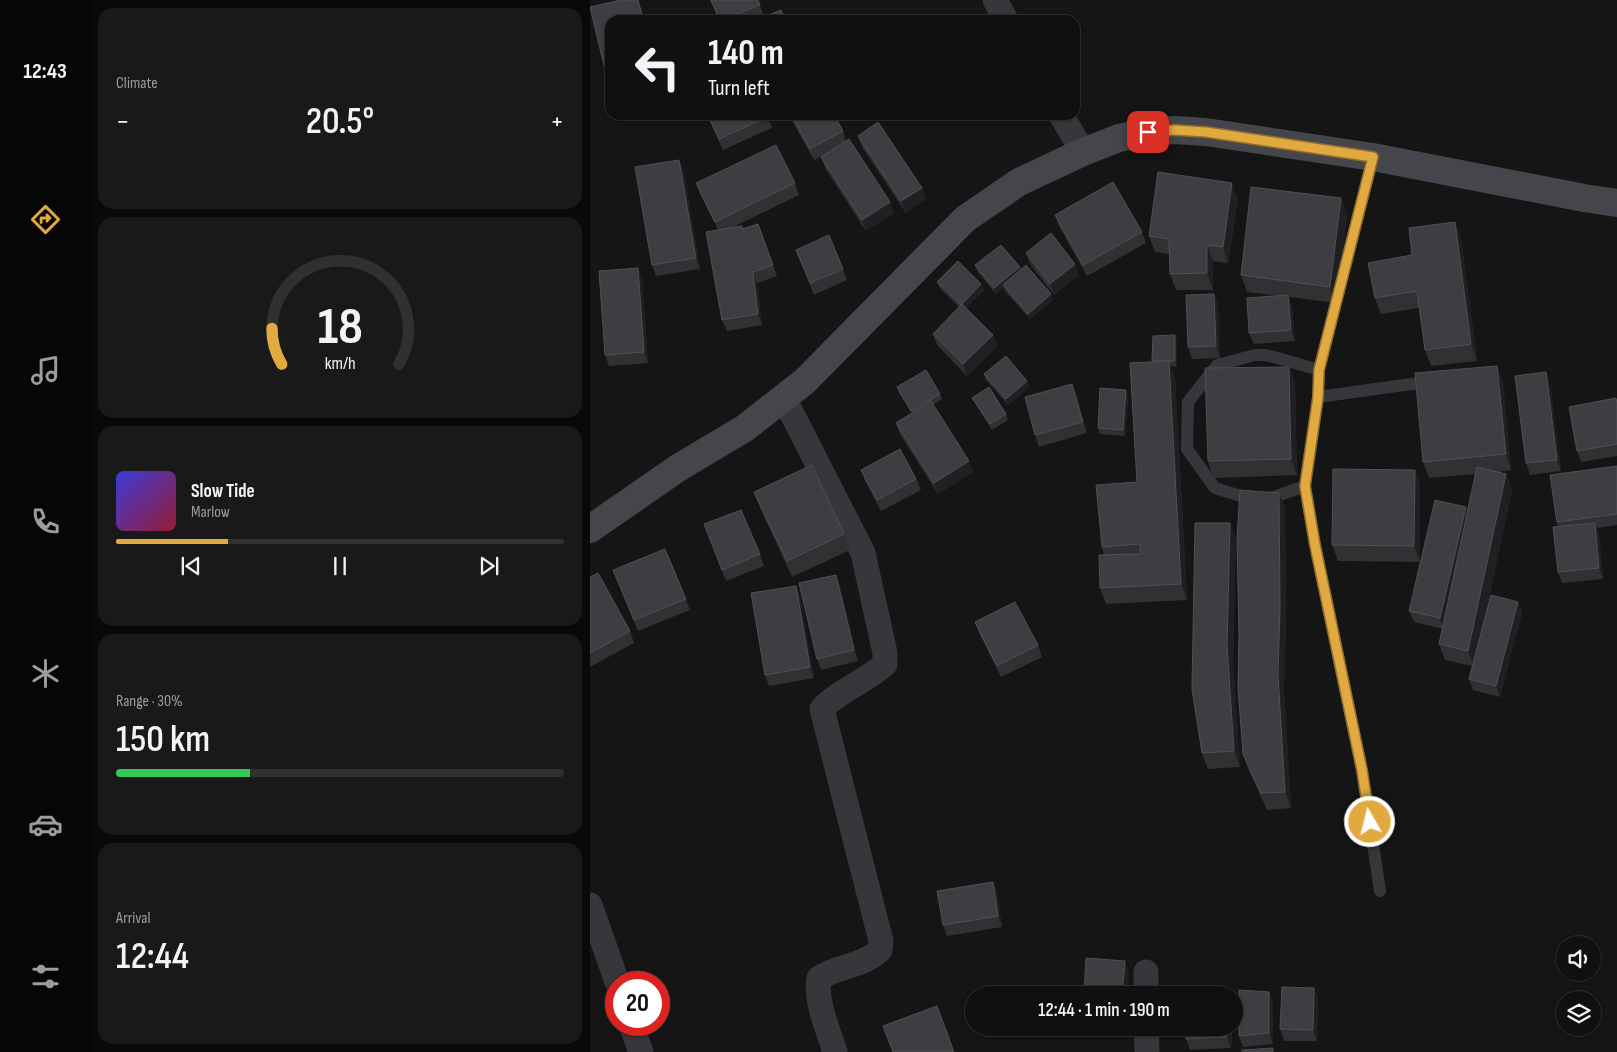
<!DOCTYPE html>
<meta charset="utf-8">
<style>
body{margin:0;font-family:"Sofia Sans Condensed",sans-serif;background:#191919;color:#f1f3f6;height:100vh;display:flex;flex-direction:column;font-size:19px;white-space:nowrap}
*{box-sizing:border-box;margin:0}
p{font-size:16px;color:#9c9d9f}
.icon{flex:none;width:28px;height:28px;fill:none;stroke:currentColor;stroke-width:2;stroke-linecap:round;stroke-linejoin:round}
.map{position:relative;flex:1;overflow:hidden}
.side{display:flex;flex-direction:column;gap:8px;padding:8px;background:#090909;width:500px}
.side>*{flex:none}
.banner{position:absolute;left:15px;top:15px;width:475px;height:105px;border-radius:15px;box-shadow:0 1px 4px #0004,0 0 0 1px #303030;background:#101010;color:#f1f3f6;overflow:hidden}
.fabs{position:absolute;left:966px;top:936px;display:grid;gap:10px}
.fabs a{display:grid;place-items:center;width:45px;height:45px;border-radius:50%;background:#101010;box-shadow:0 1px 4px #0004,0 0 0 1px #303030;font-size:25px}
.speed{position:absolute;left:15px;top:971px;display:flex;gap:10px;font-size:25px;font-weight:700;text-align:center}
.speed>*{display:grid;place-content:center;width:65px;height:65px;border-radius:50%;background:#101010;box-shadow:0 1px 4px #0004,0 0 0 1px #303030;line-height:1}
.speed .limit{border:8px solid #d22;background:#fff;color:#111}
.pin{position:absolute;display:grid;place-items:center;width:42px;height:42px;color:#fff;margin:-21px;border-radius:10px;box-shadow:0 2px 8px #0006}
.me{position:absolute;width:55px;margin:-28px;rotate:352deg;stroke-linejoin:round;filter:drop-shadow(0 0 4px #0008)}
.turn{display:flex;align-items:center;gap:18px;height:105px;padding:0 20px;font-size:22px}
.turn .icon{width:65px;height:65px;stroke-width:2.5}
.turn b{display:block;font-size:35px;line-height:42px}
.big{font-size:38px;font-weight:600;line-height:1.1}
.side .widget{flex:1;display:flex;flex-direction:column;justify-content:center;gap:8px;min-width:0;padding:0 18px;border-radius:15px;background:#191919}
.side .dial{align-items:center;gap:0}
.dial svg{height:130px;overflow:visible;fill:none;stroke:#303030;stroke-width:7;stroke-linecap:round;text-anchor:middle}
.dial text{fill:#f1f3f6;stroke:none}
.song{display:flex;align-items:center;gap:15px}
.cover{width:60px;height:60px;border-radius:8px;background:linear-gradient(135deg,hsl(240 70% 55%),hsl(350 70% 35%))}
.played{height:5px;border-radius:2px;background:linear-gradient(90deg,#e1aa41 25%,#303030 25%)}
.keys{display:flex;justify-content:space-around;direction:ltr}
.heat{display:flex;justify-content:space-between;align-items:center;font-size:28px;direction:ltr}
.charge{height:8px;border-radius:4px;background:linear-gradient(90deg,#34c759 30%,#303030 0)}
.trip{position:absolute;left:375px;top:986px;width:278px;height:50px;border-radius:25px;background:#101010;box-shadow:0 1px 4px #0004,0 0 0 1px #303030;font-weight:600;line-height:50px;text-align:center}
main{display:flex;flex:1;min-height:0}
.tabs{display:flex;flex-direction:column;width:90px;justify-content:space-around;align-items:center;background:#060606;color:#9c9d9f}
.tabs .icon{width:35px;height:35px}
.tabs .on{color:#e1aa41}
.tabs b{font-size:22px;color:#f1f3f6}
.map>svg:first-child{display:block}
</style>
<main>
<nav class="tabs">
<b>12:43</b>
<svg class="icon on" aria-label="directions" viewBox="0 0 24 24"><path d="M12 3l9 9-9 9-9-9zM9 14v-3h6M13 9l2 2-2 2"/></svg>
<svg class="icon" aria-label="music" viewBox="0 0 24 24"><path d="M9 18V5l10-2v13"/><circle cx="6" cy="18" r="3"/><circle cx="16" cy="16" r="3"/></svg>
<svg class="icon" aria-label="phone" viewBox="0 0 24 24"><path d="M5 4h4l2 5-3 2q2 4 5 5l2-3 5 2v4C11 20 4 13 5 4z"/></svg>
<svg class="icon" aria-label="climate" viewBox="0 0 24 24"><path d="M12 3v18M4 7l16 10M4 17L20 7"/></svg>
<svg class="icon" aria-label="car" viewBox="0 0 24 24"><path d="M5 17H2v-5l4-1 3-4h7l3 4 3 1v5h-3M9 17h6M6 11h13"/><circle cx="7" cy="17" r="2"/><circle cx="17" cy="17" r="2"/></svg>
<svg class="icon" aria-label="filters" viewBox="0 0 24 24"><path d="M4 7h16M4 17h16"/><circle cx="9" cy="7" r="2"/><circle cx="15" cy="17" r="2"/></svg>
</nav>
<section class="side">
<div class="widget"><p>Climate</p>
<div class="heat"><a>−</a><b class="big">20.5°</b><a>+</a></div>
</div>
<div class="widget dial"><svg viewBox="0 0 100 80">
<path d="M14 69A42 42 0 1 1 86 69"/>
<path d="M14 69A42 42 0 0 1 8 47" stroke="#e1aa41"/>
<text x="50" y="56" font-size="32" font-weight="700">18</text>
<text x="50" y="72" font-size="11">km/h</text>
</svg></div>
<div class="widget">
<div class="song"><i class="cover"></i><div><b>Slow Tide</b><p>Marlow</p></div></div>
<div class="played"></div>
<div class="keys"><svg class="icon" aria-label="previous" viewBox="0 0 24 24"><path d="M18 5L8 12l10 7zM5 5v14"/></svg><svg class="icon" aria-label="pause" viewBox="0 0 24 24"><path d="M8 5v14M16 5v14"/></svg><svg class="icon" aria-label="next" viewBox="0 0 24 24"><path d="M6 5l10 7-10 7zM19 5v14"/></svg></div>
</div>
<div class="widget"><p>Range · 30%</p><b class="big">150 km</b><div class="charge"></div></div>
<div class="widget"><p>Arrival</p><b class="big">12:44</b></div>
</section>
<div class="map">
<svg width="1027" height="1052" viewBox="0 0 1027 1052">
<rect width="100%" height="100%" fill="#151516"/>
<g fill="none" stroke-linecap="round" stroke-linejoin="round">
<g stroke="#36373b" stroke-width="12">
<path d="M783,157L729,370L728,397L843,381"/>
<path d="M728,397L715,486L725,545L772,771L790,891"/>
<path d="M715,486L670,502L625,488L597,449L598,402L627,365L665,355H675L688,358L729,370"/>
</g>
<g stroke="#36373b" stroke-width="25">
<path d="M405,0L416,20"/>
<path d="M471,115L493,152"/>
<path d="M194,398L273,553L295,653V664C276,682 249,690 232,709L291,941L290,950C274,966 248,966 229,978C225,1001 238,1029 245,1052"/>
<path d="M0,905L27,982"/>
<path d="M556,972V995"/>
<path d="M41,1025L51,1052"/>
<path d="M556,1028L557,1052"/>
</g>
<path stroke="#44464b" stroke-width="28" d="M0,529L88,468L155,428L215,381L375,219L429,182L493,152L529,138L558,132L585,130L616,132L783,157L994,198L1027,203"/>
</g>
<g fill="#313134">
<path d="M31,0H49L54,20H20V87L17,78L0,7Z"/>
<path d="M120,0H168L174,16L163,20H129Z"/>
<path d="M117,115H177L182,128L133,150Z"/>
<path d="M199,115H244L253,131L256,141L300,202L304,213L276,231L235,168L231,157L236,154L224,160Z"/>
<path d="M268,136L332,188L336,199L316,213L272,147Z"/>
<path d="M89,160L94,172L110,269L66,276L62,265Z"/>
<path d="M106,183H205L209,195L141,228L152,226L153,229L168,224L187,276L167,283L172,325L137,331L132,320L128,230L110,194Z"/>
<path d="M751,198L757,214L746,303L699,297L702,306L705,341L664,344L659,333L690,296L657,292L651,275Z"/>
<path d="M648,199L638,263L623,261V290H586L580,274L579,254L565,252L559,236Z"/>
<path d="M465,215L552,232L556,243L497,276L469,226Z"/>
<path d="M865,222L871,238L887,361L841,366L835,350L829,308L791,314L785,298L822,255Z"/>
<path d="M206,250L253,269L257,280L224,295Z"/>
<path d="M436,253L485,264L489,275L464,295L440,264Z"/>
<path d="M385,265L430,267L431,270L463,300L440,319L415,291L414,287L406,294L387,271Z"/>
<path d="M52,280L58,363L19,366L15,355Z"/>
<path d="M347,282L391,284L394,290L376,308L403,335L407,346L377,376L347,345L343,334L369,307L350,288Z"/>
<path d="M624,294L628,305L630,358L602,359L598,347Z"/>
<path d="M585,335L587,341V367L581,366L585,378L597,600L516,604L510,588L514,555L512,547L547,482L563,362L562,361Z"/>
<path d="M907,366L913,382L921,470L907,472L916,474L922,490L893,626L928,602L932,613L910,697L883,690L879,679L882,666L855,660L849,644L853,629L824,622L819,611L876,507L877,511L885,474L839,478L833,462Z"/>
<path d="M699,367L705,383L707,475L623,478L618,461Z"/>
<path d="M956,372L960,384L971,471L940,475L936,463Z"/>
<path d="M394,374L437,381L439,387L418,405L396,380Z"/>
<path d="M307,387L350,394L352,399L343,405L383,472L348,494L310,434L306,423L322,413L309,393Z"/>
<path d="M486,395L497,433L449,447L445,435Z"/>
<path d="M538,396L535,436L510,434L508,428Z"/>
<path d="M382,398L416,414L418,420L402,430L385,403Z"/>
<path d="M1026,398L1027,401V456L991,462L987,451Z"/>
<path d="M1027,466V525L1007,528L1009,534L1013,579L972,583L968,572V526L967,522Z"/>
<path d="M271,470L326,479L331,490L291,511L275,481Z"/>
<path d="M825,470L830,486V562L748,561L742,545Z"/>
<path d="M164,492L254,534L260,550L202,577L170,508Z"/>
<path d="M689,493L695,509L696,623L694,690L701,808L677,810L659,771L653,754Z"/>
<path d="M114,524L170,554L174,566L136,581Z"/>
<path d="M646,539L643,661L650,767L618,769L612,753Z"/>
<path d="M23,570L96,599L100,610L48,631Z"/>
<path d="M0,577L40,631L44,643L0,667Z"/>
<path d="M206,586L210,597L224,678L179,686L175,675Z"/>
<path d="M250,586L268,661L231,670L227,659Z"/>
<path d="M385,622L448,645L452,657L411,677L389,633Z"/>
<path d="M403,882L407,893L412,927L357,936L353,925Z"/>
<path d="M724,988L728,999L727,1041H694L690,1029Z"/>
<path d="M679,992L683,1003V1044L653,1047L649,1036Z"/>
<path d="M642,1028L641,1048L600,1050L596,1039Z"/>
</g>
<g fill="#202022">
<path d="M48,0L52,7L54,20H53Z"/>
<path d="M89,160L94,172L110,269L106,258Z"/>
<path d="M642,183L648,199L638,263L633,247Z"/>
<path d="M332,188L336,199L316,213L311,201Z"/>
<path d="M751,198L757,214L746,303L740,287Z"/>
<path d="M300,202L304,213L276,231L272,220Z"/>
<path d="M865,222L871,238L887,361L881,344Z"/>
<path d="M617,245L623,261V290L617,273Z"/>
<path d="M485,264L489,275L464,295L460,284Z"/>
<path d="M430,267L432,273L413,285L414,287L406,294L404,288Z"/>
<path d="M48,268L52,280L58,363L54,352Z"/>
<path d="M163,272L167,283L172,325L168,314Z"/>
<path d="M391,284L394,290L373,311L371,305Z"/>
<path d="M461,294L463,300L440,319L438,314Z"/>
<path d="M624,294L628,305L630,358L626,346Z"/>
<path d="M698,295L702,306L705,341L701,330Z"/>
<path d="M403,335L407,346L377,376L373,364Z"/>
<path d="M585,335L587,341V367L585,361Z"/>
<path d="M579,361L585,378L597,600L591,584Z"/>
<path d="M907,366L913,382L921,470L916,454Z"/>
<path d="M699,367L705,383L707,475L701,459Z"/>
<path d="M956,372L960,384L971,471L967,460Z"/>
<path d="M437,381L439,387L418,405L416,399Z"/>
<path d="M482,384L486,395L497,433L493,422Z"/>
<path d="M536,390L538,396L535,436L533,430Z"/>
<path d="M379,461L383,472L348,494L344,483Z"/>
<path d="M825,470L830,486V562L824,546Z"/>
<path d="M916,474L922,490L884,667L878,651Z"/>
<path d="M689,493L695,509L696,623L694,690L701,808L695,792L688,674Z"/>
<path d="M876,507L880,518L854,629L850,618Z"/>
<path d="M640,523L646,539L643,661L650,767L644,751L637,645Z"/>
<path d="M1005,523L1009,534L1013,579L1009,568Z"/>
<path d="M246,575L250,586L268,661L264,650Z"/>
<path d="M206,586L210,597L224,678L220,667Z"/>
<path d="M928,602L932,613L910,697L906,686Z"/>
<path d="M403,882L407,893L412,927L408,916Z"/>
<path d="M535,961L539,972L537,995H532Z"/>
<path d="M724,988L728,999L727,1041L723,1030Z"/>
<path d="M679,992L683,1003V1044L679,1033Z"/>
<path d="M637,1028H642L641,1048L637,1037Z"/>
</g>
<g fill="#3e3e42" stroke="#4e5054">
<path d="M31,0H48L53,20H20V77L17,78L0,7Z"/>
<path d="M121,0H168L170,5L132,20H130Z"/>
<path d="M191,10L195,20H166Z"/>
<path d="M118,115H177L178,117L129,139Z"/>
<path d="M201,115H244L253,131L220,149Z"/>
<path d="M288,122L332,188L311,201L268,136Z"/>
<path d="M259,139L300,202L272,220L231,157Z"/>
<path d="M186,145L205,183L125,222L106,183Z"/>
<path d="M89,160L106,258L62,265L45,167Z"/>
<path d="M568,172L642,183L633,247L617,245V273L580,274L579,239L559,236Z"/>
<path d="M523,182L552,232L493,265L465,215Z"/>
<path d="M661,187L751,198L740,287L651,275Z"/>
<path d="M865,222L881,344L835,350L827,291L785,298L778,263L822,255L819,228Z"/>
<path d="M168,224L183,265L163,272L168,314L132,320L116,232L152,226V229Z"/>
<path d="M461,233L485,264L460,284L436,253Z"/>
<path d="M239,235L253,269L220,283L206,250Z"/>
<path d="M411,245L430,267L404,288L385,265Z"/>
<path d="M368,261L391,284L371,305L347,282Z"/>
<path d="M436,265L461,294L438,314L413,285Z"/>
<path d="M48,268L54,352L15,355L9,271Z"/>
<path d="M624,294L626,346L598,347L596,295Z"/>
<path d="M698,295L701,330L659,333L657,298Z"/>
<path d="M372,304L403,335L373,364L343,334Z"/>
<path d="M585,335V361H562L563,336Z"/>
<path d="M416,356L437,381L416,399L394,374Z"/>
<path d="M579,361L591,584L510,588L509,555L551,554L550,544L512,547L506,485L547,482L540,363Z"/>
<path d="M907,366L916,454L833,462L825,373Z"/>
<path d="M699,367L701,459L618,461L615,368Z"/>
<path d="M336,370L350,394L321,411L307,387Z"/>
<path d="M956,372L967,460L936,463L925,376Z"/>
<path d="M482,384L493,422L445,435L435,397Z"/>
<path d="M399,387L416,414L400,424L382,398Z"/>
<path d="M510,388L536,390L533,430L508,428Z"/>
<path d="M1026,398L1027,404V444L987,451L979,407Z"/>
<path d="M341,401L379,461L344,483L306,423Z"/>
<path d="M310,449L326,479L287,500L271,470Z"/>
<path d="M222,465L254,534L197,561L164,492Z"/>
<path d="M1027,466V514L967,522L960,475Z"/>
<path d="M887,467L916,474L878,651L849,644Z"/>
<path d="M743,469L825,470L824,546L742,545Z"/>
<path d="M650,490L689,493L690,607L688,674L695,792L671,793L653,754L648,688L649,635L647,539Z"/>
<path d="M845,500L876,507L850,618L819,611Z"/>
<path d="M151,510L170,554L132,570L114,524Z"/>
<path d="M605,523H640L637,645L644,751L612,753L602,689Z"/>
<path d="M1005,523L1009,568L968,572L963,527Z"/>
<path d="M75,549L96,599L44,620L23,570Z"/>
<path d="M8,573L40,631L0,653V577Z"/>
<path d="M246,575L264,650L227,659L209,583Z"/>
<path d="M206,586L220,667L175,675L161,593Z"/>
<path d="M901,595L928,602L906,686L879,679Z"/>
<path d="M425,602L448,645L407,666L385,622Z"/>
<path d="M403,882L408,916L353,925L347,891Z"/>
<path d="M496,958L535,961L532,995H494Z"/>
<path d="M692,987L724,988L723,1030L690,1029Z"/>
<path d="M597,989L638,991V995H597Z"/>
<path d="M649,990L679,992V1033L649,1036Z"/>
<path d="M347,1006L364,1052H303L293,1026Z"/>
<path d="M596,1028H637V1037L596,1039Z"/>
<path d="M683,1048V1052H652V1050Z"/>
</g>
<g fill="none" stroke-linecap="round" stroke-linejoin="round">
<defs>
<path id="route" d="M558,132L585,130L616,132L783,157L729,370L728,397L715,486L725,545L772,770L780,822"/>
</defs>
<use href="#route" stroke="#926e2a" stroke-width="12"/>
<use href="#route" stroke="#e1aa41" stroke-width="9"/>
</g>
</svg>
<div class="fabs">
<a><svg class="icon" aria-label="sound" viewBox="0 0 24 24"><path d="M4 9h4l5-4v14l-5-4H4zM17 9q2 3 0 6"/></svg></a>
<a><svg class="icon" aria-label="layers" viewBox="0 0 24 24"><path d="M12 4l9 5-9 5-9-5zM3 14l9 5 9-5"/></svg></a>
</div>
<div class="speed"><div class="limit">20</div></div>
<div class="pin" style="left:558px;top:132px;background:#d93025"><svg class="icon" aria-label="arrive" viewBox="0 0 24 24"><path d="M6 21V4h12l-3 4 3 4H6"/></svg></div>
<svg class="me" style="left:780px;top:822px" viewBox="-20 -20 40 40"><circle r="17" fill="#e1aa41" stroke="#fff" stroke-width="3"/><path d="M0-11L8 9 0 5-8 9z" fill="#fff"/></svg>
<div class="trip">12:44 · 1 min · 190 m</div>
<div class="banner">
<div class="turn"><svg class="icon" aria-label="left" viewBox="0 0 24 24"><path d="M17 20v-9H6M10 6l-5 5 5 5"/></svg><div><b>140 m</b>Turn left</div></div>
</div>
</div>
</main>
